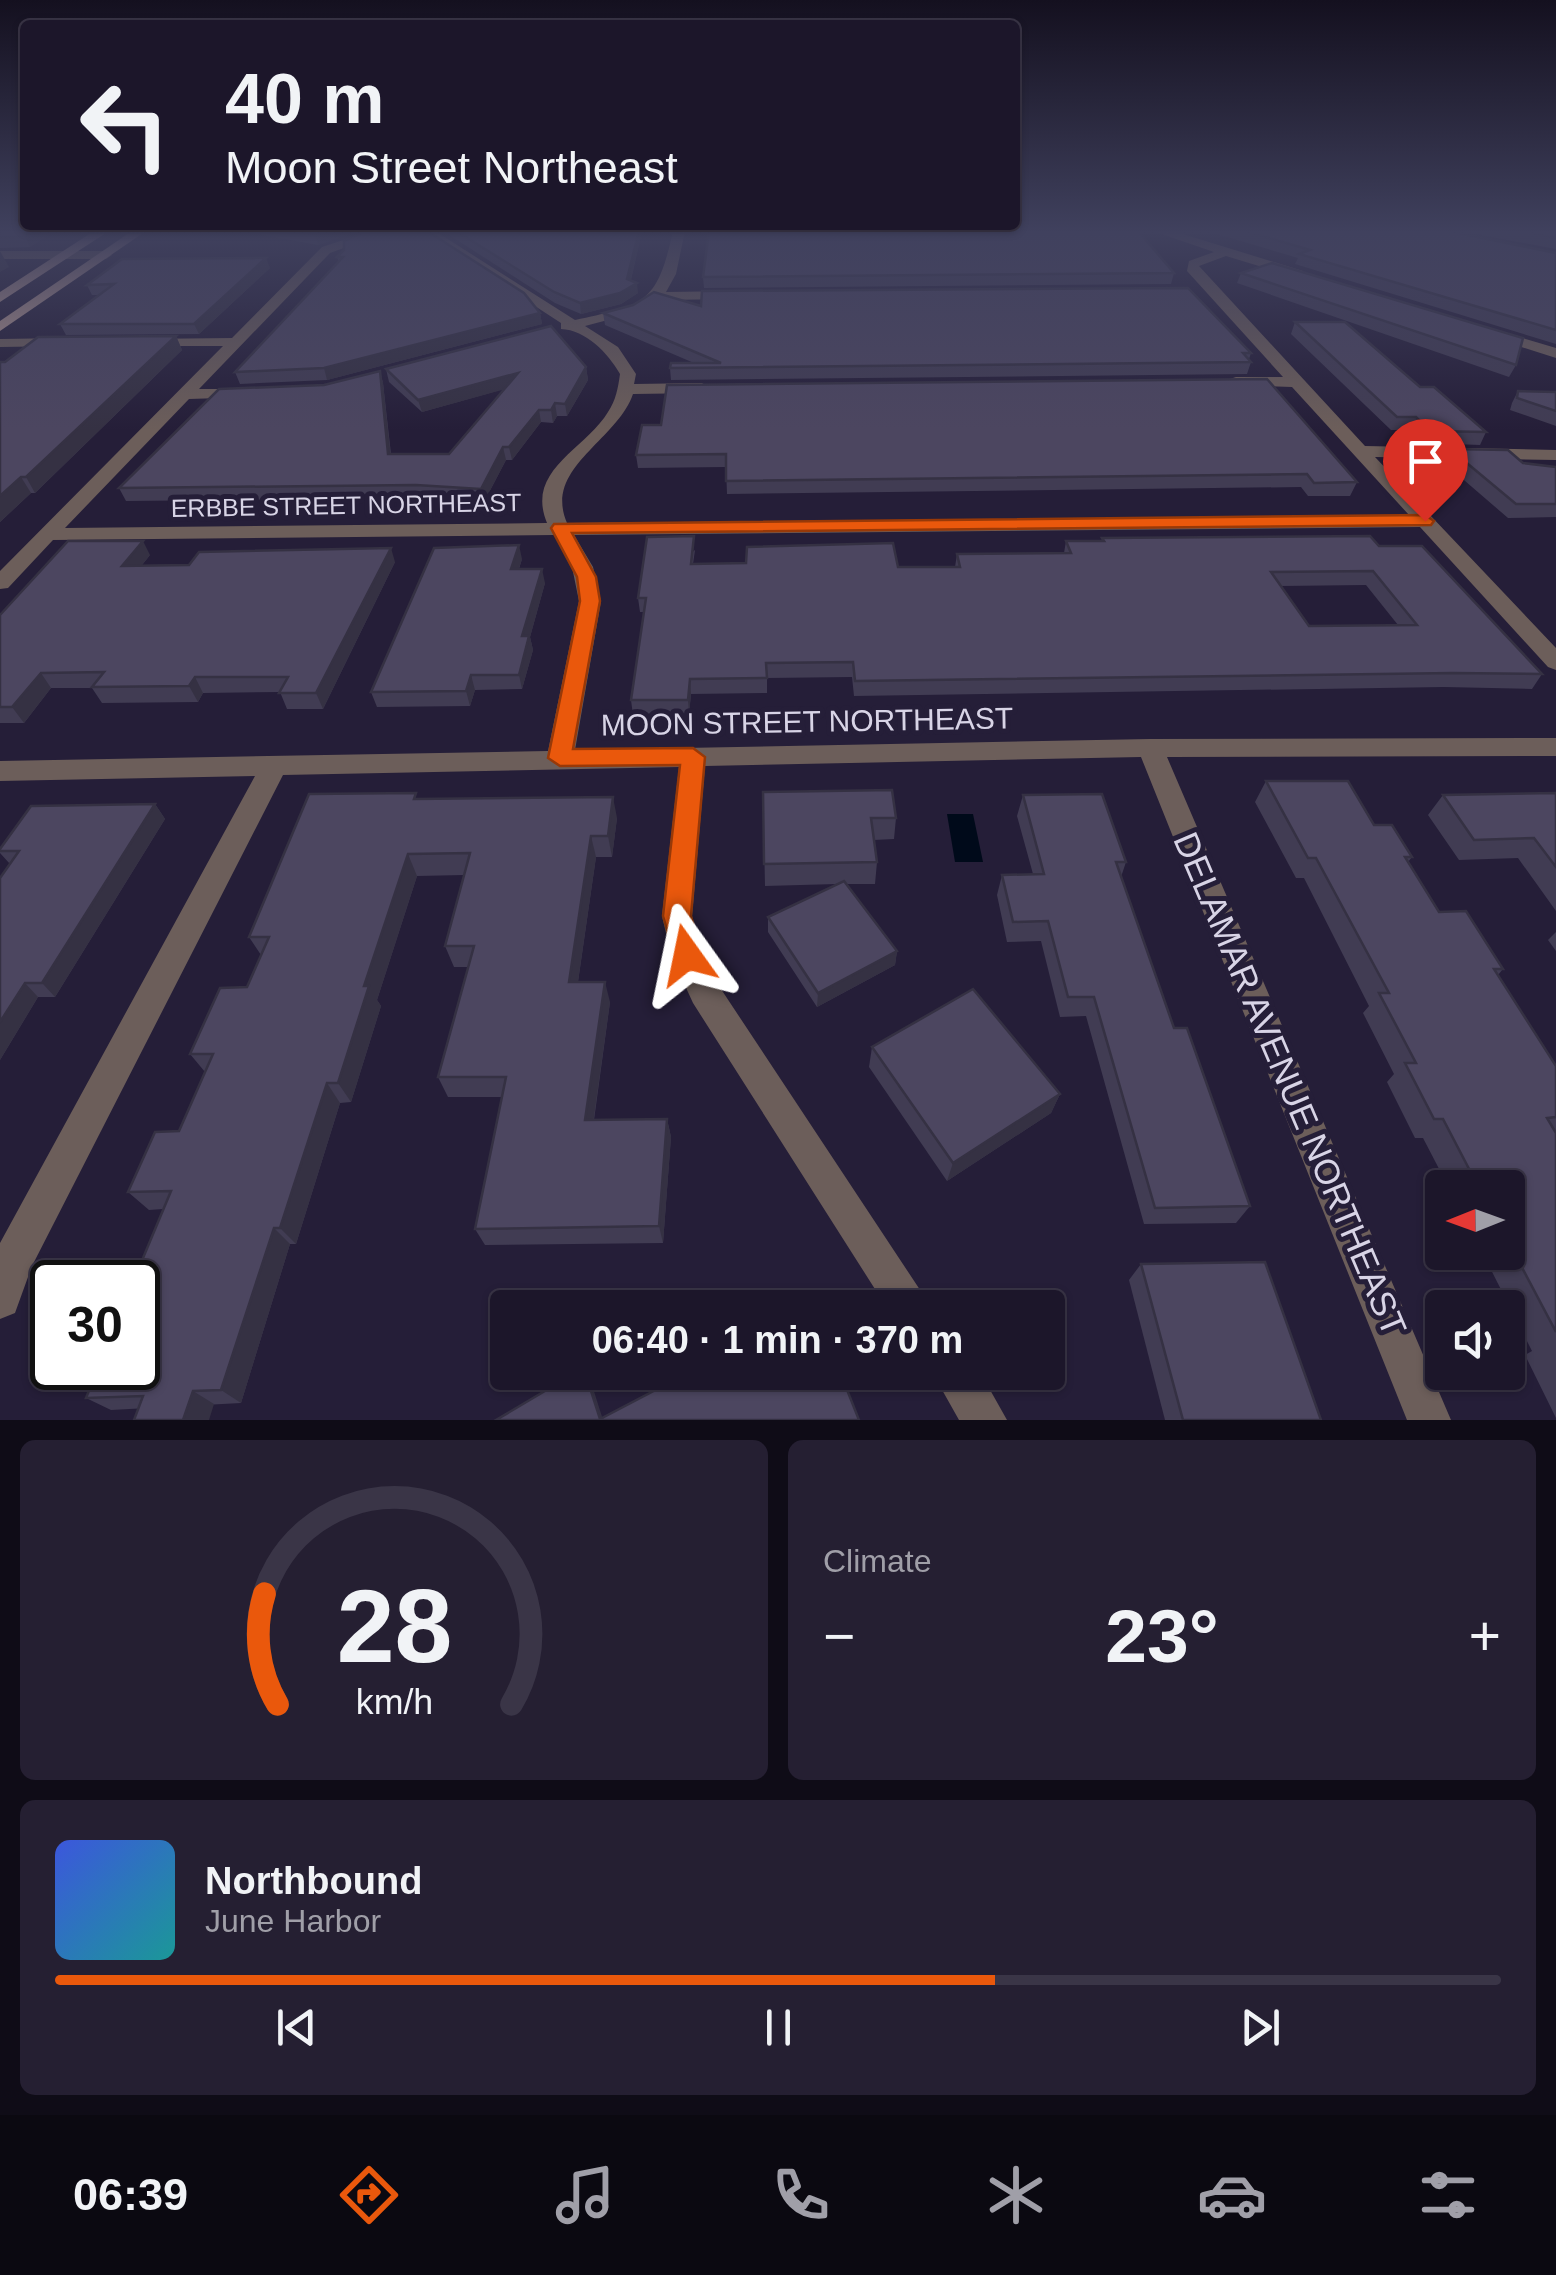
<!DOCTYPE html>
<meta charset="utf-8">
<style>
body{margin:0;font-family:Helvetica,sans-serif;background:#251f32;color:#f1f3f6;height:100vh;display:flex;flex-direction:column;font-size:38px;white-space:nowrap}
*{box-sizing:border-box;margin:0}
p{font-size:32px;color:#a09fa8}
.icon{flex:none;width:55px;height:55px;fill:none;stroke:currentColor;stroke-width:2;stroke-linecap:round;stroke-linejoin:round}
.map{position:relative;height:1420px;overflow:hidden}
.panel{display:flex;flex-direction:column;gap:20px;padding:20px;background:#0f0c17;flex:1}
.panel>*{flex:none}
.banner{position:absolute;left:20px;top:20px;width:1000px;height:210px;border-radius:10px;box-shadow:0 2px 8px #0004,0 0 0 2px #3a3547;background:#1c162a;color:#f1f3f6;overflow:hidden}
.needle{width:65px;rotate:269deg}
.controls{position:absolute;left:1425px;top:1170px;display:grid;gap:20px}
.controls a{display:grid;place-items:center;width:100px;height:100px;border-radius:10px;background:#1c162a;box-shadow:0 2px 8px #0004,0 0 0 2px #3a3547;font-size:50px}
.speed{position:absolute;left:30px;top:1260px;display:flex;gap:20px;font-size:50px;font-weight:700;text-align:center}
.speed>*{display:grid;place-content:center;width:130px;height:130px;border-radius:50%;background:#1c162a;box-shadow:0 2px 8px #0004,0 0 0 2px #3a3547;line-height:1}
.speed .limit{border:5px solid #111;border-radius:15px;background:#fff;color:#111}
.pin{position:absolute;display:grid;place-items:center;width:85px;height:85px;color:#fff;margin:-102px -42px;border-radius:50% 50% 50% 0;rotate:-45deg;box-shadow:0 0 10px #0007}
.pin .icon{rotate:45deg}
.me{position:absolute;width:110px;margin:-55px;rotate:348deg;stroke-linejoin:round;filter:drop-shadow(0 0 8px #0008)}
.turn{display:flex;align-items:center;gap:35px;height:210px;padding:0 40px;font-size:45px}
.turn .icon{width:130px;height:130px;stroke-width:2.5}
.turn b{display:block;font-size:70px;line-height:85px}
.big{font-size:75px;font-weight:700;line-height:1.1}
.panel .tile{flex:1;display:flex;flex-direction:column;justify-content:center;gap:15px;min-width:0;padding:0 35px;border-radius:15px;background:#251f32}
.panel .dial{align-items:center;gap:0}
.dial svg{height:260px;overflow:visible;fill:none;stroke:#3a3547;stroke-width:7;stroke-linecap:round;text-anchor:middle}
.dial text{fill:#f1f3f6;stroke:none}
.song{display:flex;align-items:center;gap:30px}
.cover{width:120px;height:120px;border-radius:15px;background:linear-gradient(135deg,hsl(230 70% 55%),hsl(180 70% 35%))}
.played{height:10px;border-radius:5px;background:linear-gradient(90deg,#ea580c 65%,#3a3547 65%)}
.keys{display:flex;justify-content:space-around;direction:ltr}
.heat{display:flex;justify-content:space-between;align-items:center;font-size:55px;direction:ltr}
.panel .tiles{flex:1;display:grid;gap:20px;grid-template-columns:1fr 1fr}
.tile:last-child{grid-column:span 2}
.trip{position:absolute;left:490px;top:1290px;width:575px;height:100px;border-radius:10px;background:#1c162a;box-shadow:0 2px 8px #0004,0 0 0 2px #3a3547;font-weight:700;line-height:100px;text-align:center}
.tab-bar{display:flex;height:160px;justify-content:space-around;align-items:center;background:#0b0911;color:#a09fa8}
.tab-bar .icon{width:70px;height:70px}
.tab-bar .selected{color:#ea580c}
.tab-bar b{font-size:45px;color:#f1f3f6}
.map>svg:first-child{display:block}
</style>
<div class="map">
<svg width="1556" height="1420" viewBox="0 0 1556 1420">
<rect width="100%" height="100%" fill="#251e38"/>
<path fill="#000a1a" d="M947,814H973L983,862H955Z"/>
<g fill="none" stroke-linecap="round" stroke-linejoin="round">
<g fill="#6c5e5a" fill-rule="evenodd">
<path d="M371,231H390L330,253L199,389H245L251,391V397L189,399L65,528L547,523C525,470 585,450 608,412C616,400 618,388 620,374C608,353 586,330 561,329V323L420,231H435L575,320C645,305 657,304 673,231H685L676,274L666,292L737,291L744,295L737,299L659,300L638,312L585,326L618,347L636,374L634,384L702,383L710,388L702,393L633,394C617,441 543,468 567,523L1409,515L1292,387L1230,385V379L1236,377H1283L1187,271L1189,261L1214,252L1153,231H1173L1303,271V277L1298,278L1226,256L1199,266L1365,446L1556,450V460L1375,457L1556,648V670L1548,667L1420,527L574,535L593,567L601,601L575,750L1150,739L1556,738V756L1167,757L1451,1420H1407L1141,757L705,766L692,916L703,954L717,983L932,1308H887L693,1003L671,955L662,916L679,767L283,775L32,1266L15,1313L0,1319V1243L255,776L0,781V761L548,751L579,601L572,567L554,535L53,540L8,588L0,589V571L223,346H145L140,345V339L232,338L322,247Z"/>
<path d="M0,251H106L112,255L106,259H0Z"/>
<path d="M1489,328L1556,348V358L1484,335V329Z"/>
<path d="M0,339L65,338L72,342L65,346L0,347Z"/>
<path d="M932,1372H980L1007,1420H959Z"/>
</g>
<g fill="#b59991" fill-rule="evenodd">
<path d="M94,231H109L0,302V292Z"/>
<path d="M132,231H146L0,331V321Z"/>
</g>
</g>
<g fill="#413c53" fill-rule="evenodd">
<path d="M0,231H54L30,247L0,248Z"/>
<path d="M258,231H358L318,245L258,234Z"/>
<path d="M366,231L540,313L542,324L327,380L240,384L235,372L339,262L337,257Z"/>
<path d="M443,231H642L631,280L638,293L621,304L581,314L555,303Z"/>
<path d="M1207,231H1448L1556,253V344L1295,264L1298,258Z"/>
<path d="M1460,231H1556V249Z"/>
<path d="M1150,244L1149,246L1174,273L1171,284L704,288L703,277Z"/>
<path d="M270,268L199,334L66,335L60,324L100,295H92L87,285Z"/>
<path d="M1241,273L1516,365L1509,377L1237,283Z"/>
<path d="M701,306L1251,353L1249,359L1251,362L1247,374L671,380L670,368L694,363L605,325L603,313Z"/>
<path d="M1295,322L1420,387L1486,432L1480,445L1424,443L1410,430H1391L1291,334Z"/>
<path d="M176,336L182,350L35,493H31L0,522V362Z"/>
<path d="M586,367L588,380L567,416H557L553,423L541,422L512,460H506L484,502L420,498L126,501L119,488L324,385L380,371L383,383L391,454H449L504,389L422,412L389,382L386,369Z"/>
<path d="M1267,379L1357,482L1350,496H1308L1301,487L727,494L726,467L638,468L636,455L661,425Z"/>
<path d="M1518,391L1556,392V426L1510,410L1512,403Z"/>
<path d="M1450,449L1523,463L1556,467V517L1508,518L1443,462Z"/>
<path d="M1102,538L1379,546L1542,674L1532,689L1444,687L854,696L852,677L767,678V693L691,694L689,714L633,715L631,700L644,612H640L638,598L695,550L693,564L955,567L957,554L1064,553L1066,541H1102ZM1366,585L1398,625L1309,626L1281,586Z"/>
<path d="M150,555L142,565L395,562L323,709H287L280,692L203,693L198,702L102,703L92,688H51L24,723H0V615Z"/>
<path d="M522,559L519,569L545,583L530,637L533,650L522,689L475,690L470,706L377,707L371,692Z"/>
<path d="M1266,781L1374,825L1412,857L1408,862L1439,912L1503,969L1498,975L1556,1066V1418L1525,1355L1532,1351L1482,1252H1508V1188H1449L1423,1138H1415L1387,1082L1394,1074L1363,1013L1369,1006L1304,878H1296L1255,802Z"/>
<path d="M763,792L896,818L894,839L874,840L877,862L875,884H847L897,951L895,965L817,1007L768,932V917L837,884L765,886Z"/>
<path d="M1556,793V911L1518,858L1459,860L1428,815L1443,795Z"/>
<path d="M1023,795L1126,862L1121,877L1174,1028L1250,1206L1236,1223L1144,1224L1086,1016L1060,1017L1041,941L1007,942L997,895L1002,875L1033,874L1017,816Z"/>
<path d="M418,799L617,818L612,857H596L578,982L610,1002L594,1120L667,1119L671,1137L663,1243L485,1245L475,1229L502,1097H448L438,1077L468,967H454L445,946L464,875L417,876L377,1000L381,1006L351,1102L340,1103L296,1244H290L241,1403L111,1410L86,1398L163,1209L149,1210L128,1192L179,1131L205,1072L190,1054L247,987L261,955L249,937Z"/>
<path d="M155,804L165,819L55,997H38L0,1060L10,864L0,853V849Z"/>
<path d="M1556,932V951L1548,940Z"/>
<path d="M872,1047L1060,1094L1051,1113L947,1181L869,1067Z"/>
<path d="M1141,1264L1321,1420H1165L1129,1280Z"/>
</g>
<g fill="#353143">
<path d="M32,231H54L30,247L25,236Z"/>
<path d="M327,231H358L318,245L315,235Z"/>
<path d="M639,231H642L629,287L637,283L638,293L621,304L581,314L580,303L627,279Z"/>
<path d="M0,251L9,267L0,272Z"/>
<path d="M266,258L270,268L199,334L194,324Z"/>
<path d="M540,313L542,324L327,380L324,368Z"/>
<path d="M176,336L182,350L35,493L26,477Z"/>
<path d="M586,367L588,380L567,416L565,404Z"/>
<path d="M380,371L383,383L392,467L388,454Z"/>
<path d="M518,373L520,385L422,412L418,400Z"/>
<path d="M555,403L557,416L553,423L551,410Z"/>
<path d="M539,410L541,422L512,460L509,447Z"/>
<path d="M503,447L506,460L484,502L481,489Z"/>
<path d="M21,477L31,493L0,522V496Z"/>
<path d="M143,541L150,555L130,580L122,566Z"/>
<path d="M519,545L522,559L514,583L511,569Z"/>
<path d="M391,548L395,562L323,709L316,693Z"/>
<path d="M542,569L545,583L530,637L533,650L522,689L519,675L522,636Z"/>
<path d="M41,673L51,688L24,723L12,707Z"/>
<path d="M471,675L475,690L470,706L466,691Z"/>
<path d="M195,677L203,693L198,702L189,686Z"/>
<path d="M690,679L691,694L689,714L688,700Z"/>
<path d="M613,797L617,818L612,857L608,836Z"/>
<path d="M155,804L165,819L55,997L42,983Z"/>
<path d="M591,836L596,857L575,1002L569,982Z"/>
<path d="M408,854L417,876L377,1000L381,1006L351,1102L338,1083L364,986Z"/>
<path d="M897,951L895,965L817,1007L818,993Z"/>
<path d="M605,982L610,1002L591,1138L585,1120Z"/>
<path d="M25,983L38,997L0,1060V1022Z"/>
<path d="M327,1083L340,1103L296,1244L280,1228Z"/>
<path d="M1060,1094L1051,1113L947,1181L953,1163Z"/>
<path d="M667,1119L671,1137L663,1243L659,1226Z"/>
<path d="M274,1228L290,1244L241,1403L221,1390Z"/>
<path d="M586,1372L591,1382L603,1420H601Z"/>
<path d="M193,1391L214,1404L209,1420H183Z"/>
</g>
<g fill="#4c4660" stroke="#353143" stroke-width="2.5" fill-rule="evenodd">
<path d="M0,231H32L25,236L0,237Z"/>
<path d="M293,231H327L315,235Z"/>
<path d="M366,231H427L524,293L540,313L324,368L235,372L343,257H337L344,250V241Z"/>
<path d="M456,231H639L627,279L637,283L620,293L580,303L554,292Z"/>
<path d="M709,231H1138L1174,273L703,277Z"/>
<path d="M1245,231H1448L1556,253V330L1299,254L1310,250Z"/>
<path d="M1521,231H1556V238Z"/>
<path d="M266,258L194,324H60L114,284L87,285L122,259Z"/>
<path d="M1272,263L1523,338L1516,365L1241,273Z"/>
<path d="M1188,288L1251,353H1243L1251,362L670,368L671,363H721L603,313L633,305L654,292L701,306L702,291Z"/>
<path d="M1295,322H1345L1420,387H1434L1486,432L1430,431L1416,417H1397Z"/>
<path d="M551,326L586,367L565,404L555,403L551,410H539L509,447H503L481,489L416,485L119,488L219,389L324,385L380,371L388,454H449L518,373L418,400L386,369Z"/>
<path d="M176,336L26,477H21L0,496V362H5L38,337Z"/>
<path d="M1267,379L1357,482L1314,483L1307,474L726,481V454L636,455L642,425H661L667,385Z"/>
<path d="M1518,391L1556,392V411L1517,398Z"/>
<path d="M1450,449L1508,450L1523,463L1556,467V504H1516Z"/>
<path d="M694,536L691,564L746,563L747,547L893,543L898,567H960L957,554L1071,553L1066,541H1104L1102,538L1370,536L1379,546H1422L1542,674L1453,673L855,681L853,662L766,663L767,678L690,679L688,700H631L646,598H638L647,537ZM1373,571L1417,625L1309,626L1271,572Z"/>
<path d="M68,541H143L122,566L189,565L199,552L391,548L316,693H279L288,677H195L189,686L92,687L104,672L41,673L12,707H0V615Z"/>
<path d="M519,545L511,569H542L522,636H529L519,675H471L466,691L371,692L434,548Z"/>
<path d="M1266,781H1348L1374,825H1392L1412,857H1405L1439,912L1466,911L1503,969H1494L1556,1066V1117L1547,1118L1556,1133V1332L1508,1241V1188H1479L1443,1119H1434L1405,1063H1416L1379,993H1389L1316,858H1308Z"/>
<path d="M892,790L896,818H871L877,862L764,864L763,792Z"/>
<path d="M416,793L414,799L613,797L608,836H591L569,982H605L585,1120L667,1119L659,1226L475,1229L506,1077H438L474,946H445L470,853L408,854L364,986H369L338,1083H327L280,1228H274L221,1390L193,1391L183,1420H134L143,1396L86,1398L98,1368H138V1282H133L171,1191L128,1192L155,1132L179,1131L213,1054H190L220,988L247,987L269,937H249L309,794Z"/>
<path d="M1556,793V867L1534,838L1474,840L1443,795Z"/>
<path d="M1102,794L1126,862H1116L1174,1028H1187L1250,1206L1155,1208L1094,997H1068L1048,921L1013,922L1002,875L1044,874L1023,795Z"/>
<path d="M155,804L42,983H25L0,1022V878L19,851H0V849L31,806Z"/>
<path d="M844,881L897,951L818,993L768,917Z"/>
<path d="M973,989L1060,1094L953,1163L872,1047Z"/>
<path d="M1265,1262L1321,1420H1183L1141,1264Z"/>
<path d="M577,1372H585L600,1419L690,1372H840L859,1420H496Z"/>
</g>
<linearGradient id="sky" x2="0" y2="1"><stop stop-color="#14101f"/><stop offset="0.54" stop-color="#40415e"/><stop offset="1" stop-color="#40415e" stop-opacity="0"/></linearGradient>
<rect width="1556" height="430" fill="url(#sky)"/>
<path fill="#ea580c" stroke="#983908" stroke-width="2.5" d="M1425,515L1434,521L1431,525L572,533L596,577L600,601L573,749L693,748L705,757L691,916L702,955L697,964L687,967L677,964L663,916L680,765L560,766L548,758L580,601L577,577L551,528L554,524Z"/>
<g text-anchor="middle" stroke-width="10" stroke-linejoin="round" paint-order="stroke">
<g font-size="25" fill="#d8d4e6" stroke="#251e38">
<text transform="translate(346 505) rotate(-1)" y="9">ERBBE STREET NORTHEAST</text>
</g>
<g font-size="30" fill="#d8d4e6" stroke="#251e38">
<text transform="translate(807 722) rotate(-1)" y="10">MOON STREET NORTHEAST</text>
</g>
<g font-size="35" fill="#d8d4e6" stroke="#251e38">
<text transform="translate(1290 1084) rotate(67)" y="12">DELAMAR AVENUE NORTHEAST</text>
</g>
</g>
</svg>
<div class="controls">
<a><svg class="needle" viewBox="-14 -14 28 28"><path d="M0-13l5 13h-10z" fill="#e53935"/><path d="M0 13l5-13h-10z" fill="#a09fa8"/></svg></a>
<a><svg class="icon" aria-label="sound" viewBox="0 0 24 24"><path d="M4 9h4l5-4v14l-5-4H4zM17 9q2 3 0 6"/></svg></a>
</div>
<div class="speed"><div class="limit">30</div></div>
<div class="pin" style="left:1425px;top:521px;background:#d93025"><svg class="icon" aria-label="arrive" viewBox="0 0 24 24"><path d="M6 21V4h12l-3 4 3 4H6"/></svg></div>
<svg class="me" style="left:687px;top:955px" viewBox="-20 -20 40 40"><path d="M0-17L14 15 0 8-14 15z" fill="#ea580c" stroke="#fff" stroke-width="4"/></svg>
<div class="trip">06:40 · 1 min · 370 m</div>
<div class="banner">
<div class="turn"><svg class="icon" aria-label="left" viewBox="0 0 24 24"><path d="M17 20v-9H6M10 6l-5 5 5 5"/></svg><div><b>40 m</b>Moon Street Northeast</div></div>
</div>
</div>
<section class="panel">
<div class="tiles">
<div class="tile dial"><svg viewBox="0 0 100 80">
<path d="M14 69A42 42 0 1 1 86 69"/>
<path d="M14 69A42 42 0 0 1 10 35" stroke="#ea580c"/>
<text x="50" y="56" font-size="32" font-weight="700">28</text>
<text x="50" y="72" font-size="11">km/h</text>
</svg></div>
<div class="tile"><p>Climate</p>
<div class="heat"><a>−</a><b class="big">23°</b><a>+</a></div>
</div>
<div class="tile">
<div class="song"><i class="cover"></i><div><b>Northbound</b><p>June Harbor</p></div></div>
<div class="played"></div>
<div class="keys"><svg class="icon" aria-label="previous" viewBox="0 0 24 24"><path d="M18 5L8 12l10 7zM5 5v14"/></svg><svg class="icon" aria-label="pause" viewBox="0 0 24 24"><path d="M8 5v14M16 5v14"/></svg><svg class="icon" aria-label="next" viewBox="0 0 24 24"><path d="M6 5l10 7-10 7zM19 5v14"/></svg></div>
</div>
</div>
</section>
<nav class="tab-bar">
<b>06:39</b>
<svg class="icon selected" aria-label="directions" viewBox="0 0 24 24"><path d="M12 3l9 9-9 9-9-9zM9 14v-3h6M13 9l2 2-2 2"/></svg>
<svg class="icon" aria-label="music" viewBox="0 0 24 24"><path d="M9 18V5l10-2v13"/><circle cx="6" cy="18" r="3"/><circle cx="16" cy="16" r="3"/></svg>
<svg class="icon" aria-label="phone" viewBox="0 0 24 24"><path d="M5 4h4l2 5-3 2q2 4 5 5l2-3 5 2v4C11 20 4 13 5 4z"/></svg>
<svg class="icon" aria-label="climate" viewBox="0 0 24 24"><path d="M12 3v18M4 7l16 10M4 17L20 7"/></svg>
<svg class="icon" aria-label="car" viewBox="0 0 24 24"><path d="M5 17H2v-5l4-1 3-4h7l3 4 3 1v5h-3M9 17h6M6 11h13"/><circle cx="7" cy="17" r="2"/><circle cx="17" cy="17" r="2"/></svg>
<svg class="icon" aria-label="filters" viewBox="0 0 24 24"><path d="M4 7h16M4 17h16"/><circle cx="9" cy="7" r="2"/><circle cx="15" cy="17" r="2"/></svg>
</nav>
